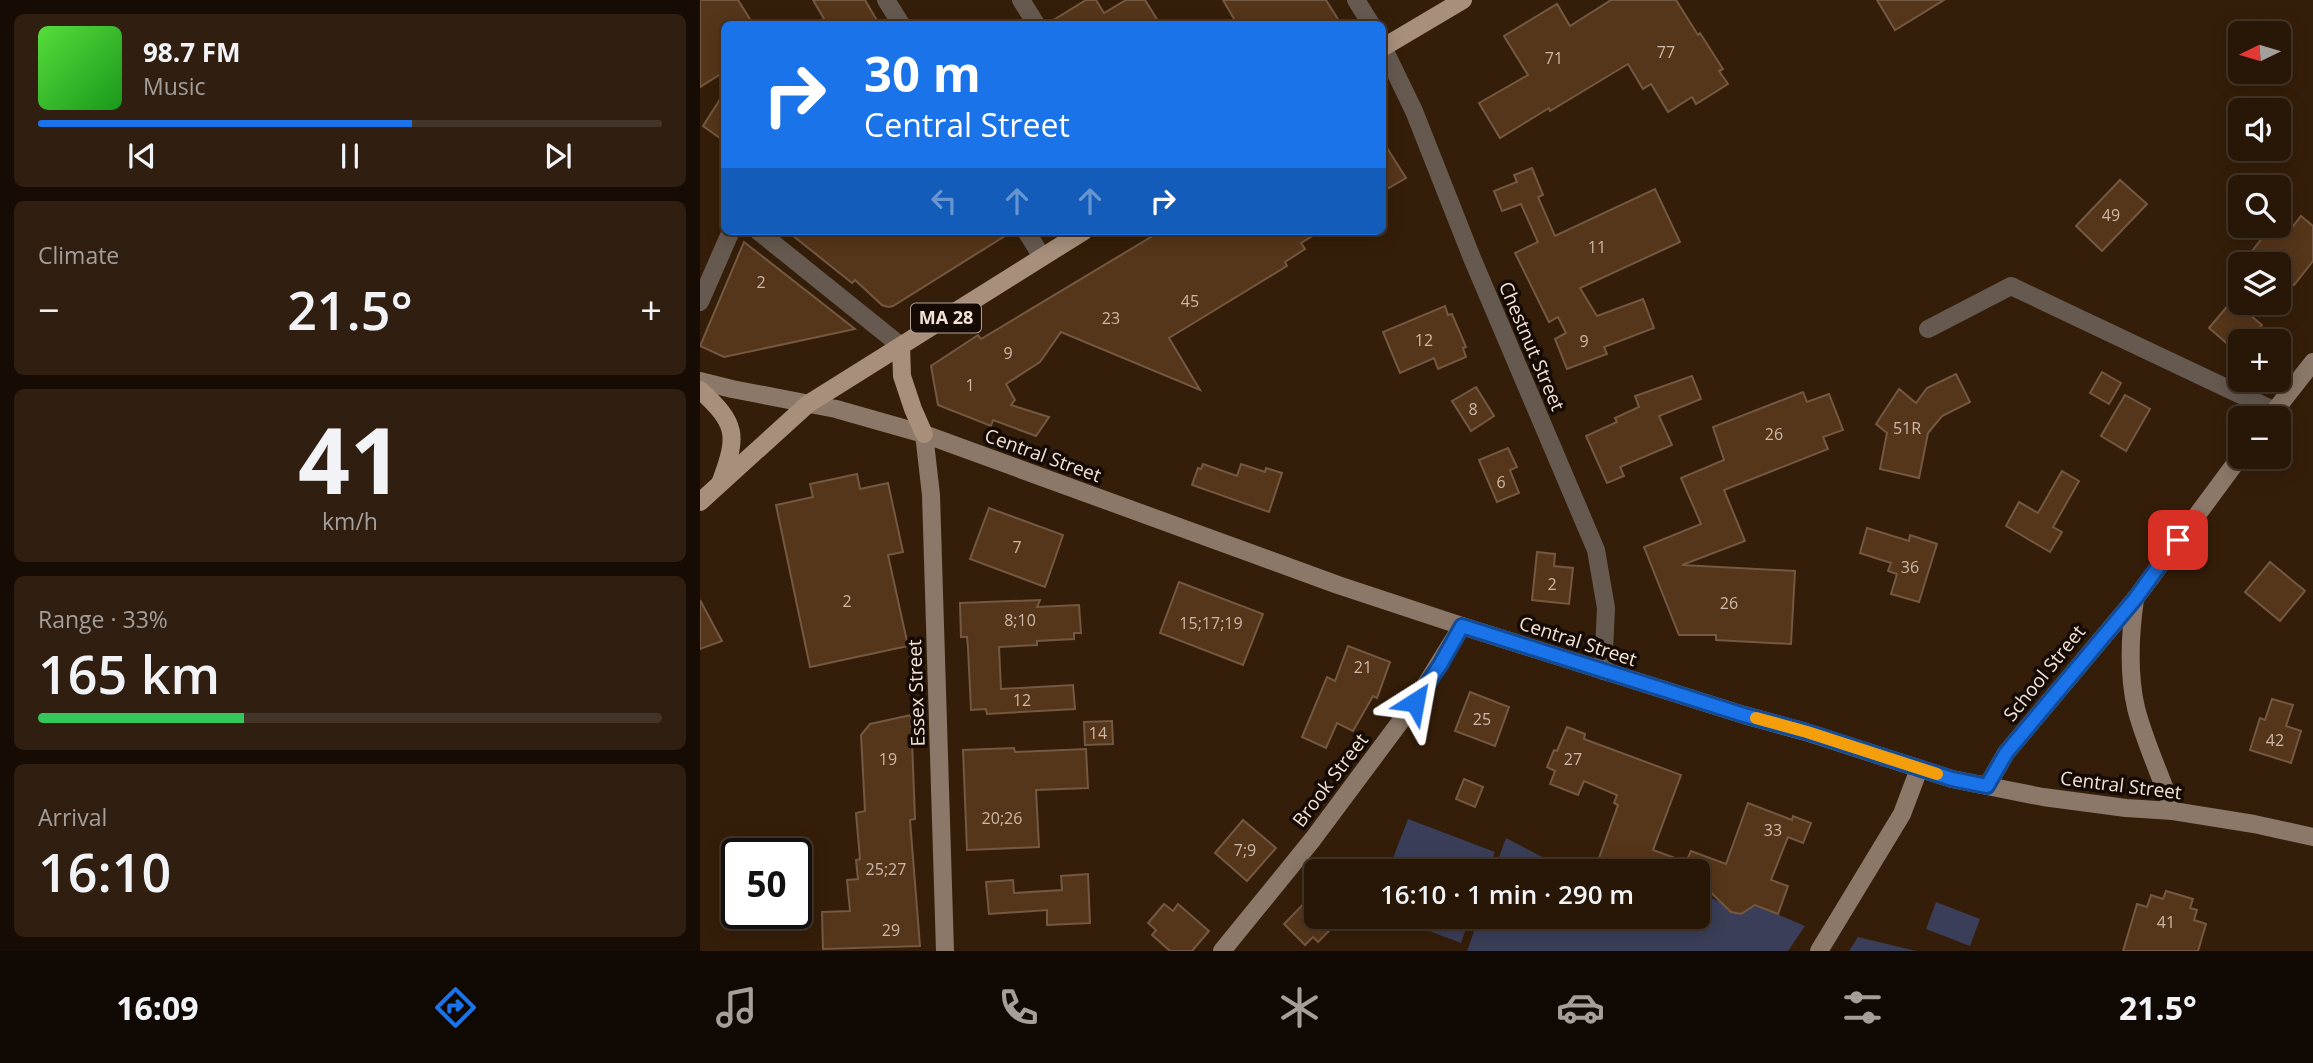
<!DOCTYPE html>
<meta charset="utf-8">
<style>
body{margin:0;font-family:"Open Sans",sans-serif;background:#301f11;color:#f1f3f6;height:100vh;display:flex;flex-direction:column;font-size:26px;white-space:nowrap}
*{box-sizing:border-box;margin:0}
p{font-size:23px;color:#a59f9b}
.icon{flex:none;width:38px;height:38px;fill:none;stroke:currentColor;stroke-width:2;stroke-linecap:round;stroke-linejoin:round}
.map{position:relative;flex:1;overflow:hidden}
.side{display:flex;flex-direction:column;gap:14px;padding:14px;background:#160c04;width:700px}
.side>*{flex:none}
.guide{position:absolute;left:21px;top:21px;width:665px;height:214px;border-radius:10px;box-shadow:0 4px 18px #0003,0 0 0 2px #443528;background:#1a73e8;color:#fff;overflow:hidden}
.needle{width:46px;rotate:265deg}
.buttons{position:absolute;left:1528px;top:21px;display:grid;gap:14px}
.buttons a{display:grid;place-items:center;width:63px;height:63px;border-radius:10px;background:#281607;box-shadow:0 4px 18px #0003,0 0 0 2px #443528;font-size:35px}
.speed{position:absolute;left:21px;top:838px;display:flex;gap:14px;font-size:35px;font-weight:700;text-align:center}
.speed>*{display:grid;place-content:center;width:91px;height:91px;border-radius:50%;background:#281607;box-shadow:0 4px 18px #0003,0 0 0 2px #443528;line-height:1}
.speed .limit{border:4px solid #111;border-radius:10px;background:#fff;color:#111}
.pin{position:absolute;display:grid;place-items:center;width:60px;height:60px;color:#fff;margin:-30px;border-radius:14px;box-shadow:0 4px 10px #0006}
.me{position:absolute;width:77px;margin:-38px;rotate:34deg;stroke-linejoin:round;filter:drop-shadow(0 0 5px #0008)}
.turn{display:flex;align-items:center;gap:24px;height:147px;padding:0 28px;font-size:32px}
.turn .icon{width:91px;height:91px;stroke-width:2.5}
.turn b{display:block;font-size:49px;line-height:60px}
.lanes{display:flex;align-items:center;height:66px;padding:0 28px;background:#0003;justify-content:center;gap:35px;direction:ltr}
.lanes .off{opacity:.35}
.big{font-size:52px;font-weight:600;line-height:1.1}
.side .tile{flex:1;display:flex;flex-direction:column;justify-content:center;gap:10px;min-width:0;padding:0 24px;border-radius:10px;background:#301f11}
.side .dial{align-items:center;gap:0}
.dial b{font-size:91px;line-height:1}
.song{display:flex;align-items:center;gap:21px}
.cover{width:84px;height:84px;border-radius:10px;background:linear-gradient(135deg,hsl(110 70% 55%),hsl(120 70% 35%))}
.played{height:7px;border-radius:4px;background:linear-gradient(90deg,#1a73e8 60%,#443528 60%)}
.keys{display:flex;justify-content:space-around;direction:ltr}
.heat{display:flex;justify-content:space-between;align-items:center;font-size:38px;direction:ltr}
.charge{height:10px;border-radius:5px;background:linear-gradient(90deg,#34c759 33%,#443528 0)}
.trip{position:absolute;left:604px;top:859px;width:406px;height:70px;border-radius:10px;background:#281607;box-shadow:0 4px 18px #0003,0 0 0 2px #443528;font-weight:600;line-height:70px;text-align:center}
.tab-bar{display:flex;height:112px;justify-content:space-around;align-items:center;background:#100903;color:#a59f9b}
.tab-bar .icon{width:49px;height:49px}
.tab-bar .active{color:#1a73e8}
.tab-bar b{font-size:32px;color:#f1f3f6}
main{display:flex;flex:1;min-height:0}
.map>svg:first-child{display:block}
</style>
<main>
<section class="side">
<div class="tile">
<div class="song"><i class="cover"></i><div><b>98.7 FM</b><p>Music</p></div></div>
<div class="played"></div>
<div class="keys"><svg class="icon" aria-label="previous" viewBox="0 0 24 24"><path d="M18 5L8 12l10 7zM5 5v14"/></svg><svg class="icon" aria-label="pause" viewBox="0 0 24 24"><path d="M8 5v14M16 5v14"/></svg><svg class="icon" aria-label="next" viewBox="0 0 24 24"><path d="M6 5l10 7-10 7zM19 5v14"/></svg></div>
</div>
<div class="tile"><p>Climate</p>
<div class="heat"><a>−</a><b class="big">21.5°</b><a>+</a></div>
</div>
<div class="tile dial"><b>41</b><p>km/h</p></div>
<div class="tile"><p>Range · 33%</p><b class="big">165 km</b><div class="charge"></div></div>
<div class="tile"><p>Arrival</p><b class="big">16:10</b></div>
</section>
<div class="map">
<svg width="1613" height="951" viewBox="0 0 1613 951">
<rect width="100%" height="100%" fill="#351e09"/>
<g fill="#3a3e58">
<path d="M708,819L795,852L787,871H688Z"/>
<path d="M806,838L869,871H794Z"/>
<path d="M1005,895L1022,903L1031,913L1045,912L1053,904L1105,926L1088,951H767L779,917H998V902L1002,904Z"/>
<path d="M1236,902L1280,919L1270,946L1226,929Z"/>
<path d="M692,917H770L761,943Z"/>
<path d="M1158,937L1216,951H1149Z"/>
</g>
<g fill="#56361a" stroke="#735842" stroke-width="2">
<path d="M0,0H38L53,24H24V72L0,87Z"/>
<path d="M113,0H165L179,24H127Z"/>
<path d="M386,0H396L404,13L426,0H445L460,24H347Z"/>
<path d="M523,0H626L641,24H537Z"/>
<path d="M911,0H976L998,35L1000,33L1023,69L1019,71L1028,84L996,104L992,97L968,112L951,84L943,89L928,64L850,111L849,108L800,138L779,103L828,75L804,36L857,4L870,26Z"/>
<path d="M1177,0H1244L1195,30Z"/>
<path d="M24,93V141L3,126Z"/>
<path d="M682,140L706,178L682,192Z"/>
<path d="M832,168L843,195L838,197L855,236L955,189L980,242L880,288L897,316L943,299L954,328L904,347L907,354L867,369L855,339L866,333L858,317L849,322L815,253L838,242L821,204L802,211L794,191L817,182L814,175Z"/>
<path d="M1420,180L1447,204L1402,251L1376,226Z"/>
<path d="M1601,216L1613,226V261L1594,285L1578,272V264H1568L1552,251L1570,228L1583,239Z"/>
<path d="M87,231H313L193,306L188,307L182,305L155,280L152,283Z"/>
<path d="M461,231H621L601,243L605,249L585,262L587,266L469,338L500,390L361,332L340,362L306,384L315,400L311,405L349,417L336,436L293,420L291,426L238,405L231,366L278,335L281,339Z"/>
<path d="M44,242L155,329L24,357L0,346Z"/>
<path d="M1530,303H1560L1550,315L1562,325L1548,341H1540L1538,353L1509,328Z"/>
<path d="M745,306L748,315L752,314L766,347L763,348L766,357L738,369L734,358L700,373L683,332Z"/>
<path d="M1402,372L1421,383L1409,404L1390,393Z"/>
<path d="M1256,374L1270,402L1242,416L1228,433L1219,478L1180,469L1187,433L1176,424L1199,389L1216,403L1227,388Z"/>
<path d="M992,376L1001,399L959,416L972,445L920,467L924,476L907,483L886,436L917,422L915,418L939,407L935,396Z"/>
<path d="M776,387L794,416L771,431L752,401Z"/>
<path d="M1103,392L1107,402L1129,394L1143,430L1123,437L1128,449L1024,490L1045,541L982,565L1095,571L1091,644L1016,640V635H979L944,547L1001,524L981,478L1024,460L1013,427Z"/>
<path d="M1425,395L1450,409L1426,451L1401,436Z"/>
<path d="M808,448L817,467L810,470L819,493L797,502L779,460Z"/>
<path d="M503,464L537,476L541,464L565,472L566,468L582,473L569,512L492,485L498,468L501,469Z"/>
<path d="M1362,471L1379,481L1353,527L1362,532L1350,552L1306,526L1319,502L1338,513Z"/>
<path d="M157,474L160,489L188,483L203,552L188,555L208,646L110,667L76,505L113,497L110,484Z"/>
<path d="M289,508L363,535L345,587L270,559Z"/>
<path d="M1167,528L1209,541L1210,535L1237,544L1219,602L1191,594L1197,574L1188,571L1191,563L1160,553Z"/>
<path d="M837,552L855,554L854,566L873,568L869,604L832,600Z"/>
<path d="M1570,562L1605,591L1580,621L1545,592Z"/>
<path d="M479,582L563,614L543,665L460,633Z"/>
<path d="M0,600L22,641L0,649Z"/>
<path d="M340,600L337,607L379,605L381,633H374V639L337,641V645L299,647L301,689L373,685L375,709L287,714L286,709L271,710L268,648L267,637H261L260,603Z"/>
<path d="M648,646L690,662L677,698L673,696L653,731L637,723L626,748L602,737L627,677L635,681Z"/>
<path d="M770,692L809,707L795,746L755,731Z"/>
<path d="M1572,699L1593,705L1586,726L1601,731L1591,763L1550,750L1560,718L1565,720Z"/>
<path d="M211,715L215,819L210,820L220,946L123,949L122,912L150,911L147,880L158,879L156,860L160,859L156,813L165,811L161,735L170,724Z"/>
<path d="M412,721L413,744L385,745L384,722Z"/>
<path d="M867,727L885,734L884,739L981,775L953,850L986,862L991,851L1026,864L1048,803L1092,820L1093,816L1111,823L1103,843L1088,837L1071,880L1088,886L1078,914L1055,905L1041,914L1031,912L998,880V872H894L918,805L914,803L917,795L884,781L878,795L850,784L855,771L847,767L854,750L857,751Z"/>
<path d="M314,748L315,752L386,749L388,788L336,790L339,847L267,850L263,750Z"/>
<path d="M764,779L783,787L775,807L756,799Z"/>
<path d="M543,820L576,848L547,881L515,853Z"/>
<path d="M388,874L390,923L347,925V910L289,914L286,882L313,880L314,893L362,890L361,876Z"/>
<path d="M616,891V917H643L618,942L613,937L605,945L584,924Z"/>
<path d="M1466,891L1493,899L1490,908L1497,910L1494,920L1506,924L1498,951H1423L1437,904L1447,907L1451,895L1463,899Z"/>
<path d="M464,904L473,911L478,904L509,931L492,951H470L452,935L456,930L448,923Z"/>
</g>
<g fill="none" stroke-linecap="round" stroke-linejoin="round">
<g stroke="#665a50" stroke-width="18">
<path d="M186,0L201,24"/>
<path d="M321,0L336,24"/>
<path d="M58,231L201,346"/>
<path d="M326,231L342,257"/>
<path d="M0,302L31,231"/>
<path d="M1228,329L1311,286L1575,411"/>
</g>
<g stroke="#665a50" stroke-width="18">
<path d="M656,0L671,24"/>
<path d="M682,45L714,111L772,258L896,550L906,608L903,671"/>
</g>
<g stroke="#8b7869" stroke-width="18">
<path d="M0,381L32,389L136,409L224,434L638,585L762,626L1044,715L1106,732L1252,779L1343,797L1426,808L1473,811L1554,824L1613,837"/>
<path d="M1569,418L1613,362"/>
<path d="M224,434L231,495L245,951"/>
<path d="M1435,599C1430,634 1428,673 1436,708C1445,743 1461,776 1473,811"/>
<path d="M1287,786L1306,753L1435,599L1540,457"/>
<path d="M522,951L613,839L715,702L762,626"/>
<path d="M1119,951L1202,814L1219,769"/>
</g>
<g stroke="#a88f7c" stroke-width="18">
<path d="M682,48L763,0"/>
<path d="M201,346L202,376L213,409L224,434"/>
<path d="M0,390C37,424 38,435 21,481"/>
<path d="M0,502L108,404L384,231"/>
</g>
</g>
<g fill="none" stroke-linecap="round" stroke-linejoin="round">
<defs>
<path id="route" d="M715,702L740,665L762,626L1044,715L1107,732L1252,779L1287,786L1306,753L1435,599L1478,540"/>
</defs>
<use href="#route" stroke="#114b97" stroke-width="18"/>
<use href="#route" stroke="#1a73e8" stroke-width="12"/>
<path stroke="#f59e0b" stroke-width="12" d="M1056,718L1107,732L1237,774"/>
</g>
<g text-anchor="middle" stroke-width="7" stroke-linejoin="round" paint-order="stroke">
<g font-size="16" fill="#ccb8a8">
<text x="966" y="58">77</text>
<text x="854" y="64">71</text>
<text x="1411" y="221">49</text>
<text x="897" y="253">11</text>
<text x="61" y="288">2</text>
<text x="490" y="307">45</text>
<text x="411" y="324">23</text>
<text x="724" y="346">12</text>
<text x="884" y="347">9</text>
<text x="308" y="359">9</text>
<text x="270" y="391">1</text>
<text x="773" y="415">8</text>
<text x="1207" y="434">51R</text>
<text x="1074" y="440">26</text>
<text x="801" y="488">6</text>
<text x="317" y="553">7</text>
<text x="1210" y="573">36</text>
<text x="852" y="590">2</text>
<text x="147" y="607">2</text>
<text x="1029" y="609">26</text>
<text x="320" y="626">8;10</text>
<text x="511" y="629">15;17;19</text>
<text x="663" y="673">21</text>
<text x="322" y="706">12</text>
<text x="782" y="725">25</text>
<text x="398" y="739">14</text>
<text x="1575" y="746">42</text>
<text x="188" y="765">19</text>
<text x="873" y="765">27</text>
<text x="302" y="824">20;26</text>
<text x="1073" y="836">33</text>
<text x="545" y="856">7;9</text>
<text x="186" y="875">25;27</text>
<text x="1466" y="928">41</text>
<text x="191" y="936">29</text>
</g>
<rect fill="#150b04" stroke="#b0a298" stroke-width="2" x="211" y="303.5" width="70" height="29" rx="5"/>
<g font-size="18" font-weight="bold" fill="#f3e3d7">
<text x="246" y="324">MA 28</text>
</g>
<g font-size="19" fill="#f3e3d7" stroke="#150b04">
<text transform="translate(832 346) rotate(67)" y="7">Chestnut Street</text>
<text transform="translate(343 455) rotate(20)" y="7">Central Street</text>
<text transform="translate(878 641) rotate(18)" y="7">Central Street</text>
<text transform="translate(1344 673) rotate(-51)" y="7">School Street</text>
<text transform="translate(216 693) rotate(-92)" y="7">Essex Street</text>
<text transform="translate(630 780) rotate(-53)" y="7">Brook Street</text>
<text transform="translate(1421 785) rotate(7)" y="7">Central Street</text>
</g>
</g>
</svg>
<div class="buttons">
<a><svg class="needle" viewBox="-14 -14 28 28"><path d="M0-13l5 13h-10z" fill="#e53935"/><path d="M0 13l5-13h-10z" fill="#a59f9b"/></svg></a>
<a><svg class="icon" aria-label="sound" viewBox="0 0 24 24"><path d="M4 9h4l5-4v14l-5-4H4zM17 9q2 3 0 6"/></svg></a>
<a><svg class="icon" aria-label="search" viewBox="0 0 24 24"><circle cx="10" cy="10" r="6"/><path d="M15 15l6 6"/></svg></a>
<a><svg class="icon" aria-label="layers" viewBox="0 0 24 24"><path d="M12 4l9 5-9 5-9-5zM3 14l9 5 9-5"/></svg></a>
<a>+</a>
<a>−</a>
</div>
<div class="speed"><div class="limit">50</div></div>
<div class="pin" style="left:1478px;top:540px;background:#d93025"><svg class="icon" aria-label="arrive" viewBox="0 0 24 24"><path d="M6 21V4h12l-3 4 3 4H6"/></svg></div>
<svg class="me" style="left:715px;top:702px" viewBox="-20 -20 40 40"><path d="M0-17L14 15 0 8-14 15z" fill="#1a73e8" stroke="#fff" stroke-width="4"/></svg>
<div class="trip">16:10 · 1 min · 290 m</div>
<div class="guide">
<div class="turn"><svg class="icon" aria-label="right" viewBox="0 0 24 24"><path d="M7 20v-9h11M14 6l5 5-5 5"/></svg><div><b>30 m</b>Central Street</div></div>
<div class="lanes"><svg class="icon off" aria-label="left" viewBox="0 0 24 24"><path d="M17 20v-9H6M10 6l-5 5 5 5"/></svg><svg class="icon off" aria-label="ahead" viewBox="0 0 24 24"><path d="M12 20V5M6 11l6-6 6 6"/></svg><svg class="icon off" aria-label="ahead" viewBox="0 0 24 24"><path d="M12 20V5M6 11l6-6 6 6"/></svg><svg class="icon" aria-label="right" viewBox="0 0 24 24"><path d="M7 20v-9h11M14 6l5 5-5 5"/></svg></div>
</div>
</div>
</main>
<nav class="tab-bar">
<b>16:09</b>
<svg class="icon active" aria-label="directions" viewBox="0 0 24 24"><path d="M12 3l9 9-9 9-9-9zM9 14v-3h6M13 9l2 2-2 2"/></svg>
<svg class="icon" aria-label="music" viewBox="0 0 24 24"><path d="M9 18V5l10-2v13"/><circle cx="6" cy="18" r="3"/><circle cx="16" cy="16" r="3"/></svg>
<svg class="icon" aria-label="phone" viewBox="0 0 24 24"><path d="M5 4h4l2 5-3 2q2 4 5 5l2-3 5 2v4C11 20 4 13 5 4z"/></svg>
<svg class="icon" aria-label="climate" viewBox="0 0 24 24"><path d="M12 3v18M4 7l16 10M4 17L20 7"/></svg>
<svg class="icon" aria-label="car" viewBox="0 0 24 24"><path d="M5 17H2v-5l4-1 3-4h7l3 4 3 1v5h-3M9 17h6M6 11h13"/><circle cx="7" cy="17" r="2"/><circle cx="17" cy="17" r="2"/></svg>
<svg class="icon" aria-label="filters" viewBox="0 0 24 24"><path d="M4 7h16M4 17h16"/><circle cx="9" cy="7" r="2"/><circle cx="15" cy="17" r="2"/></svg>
<b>21.5°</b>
</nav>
